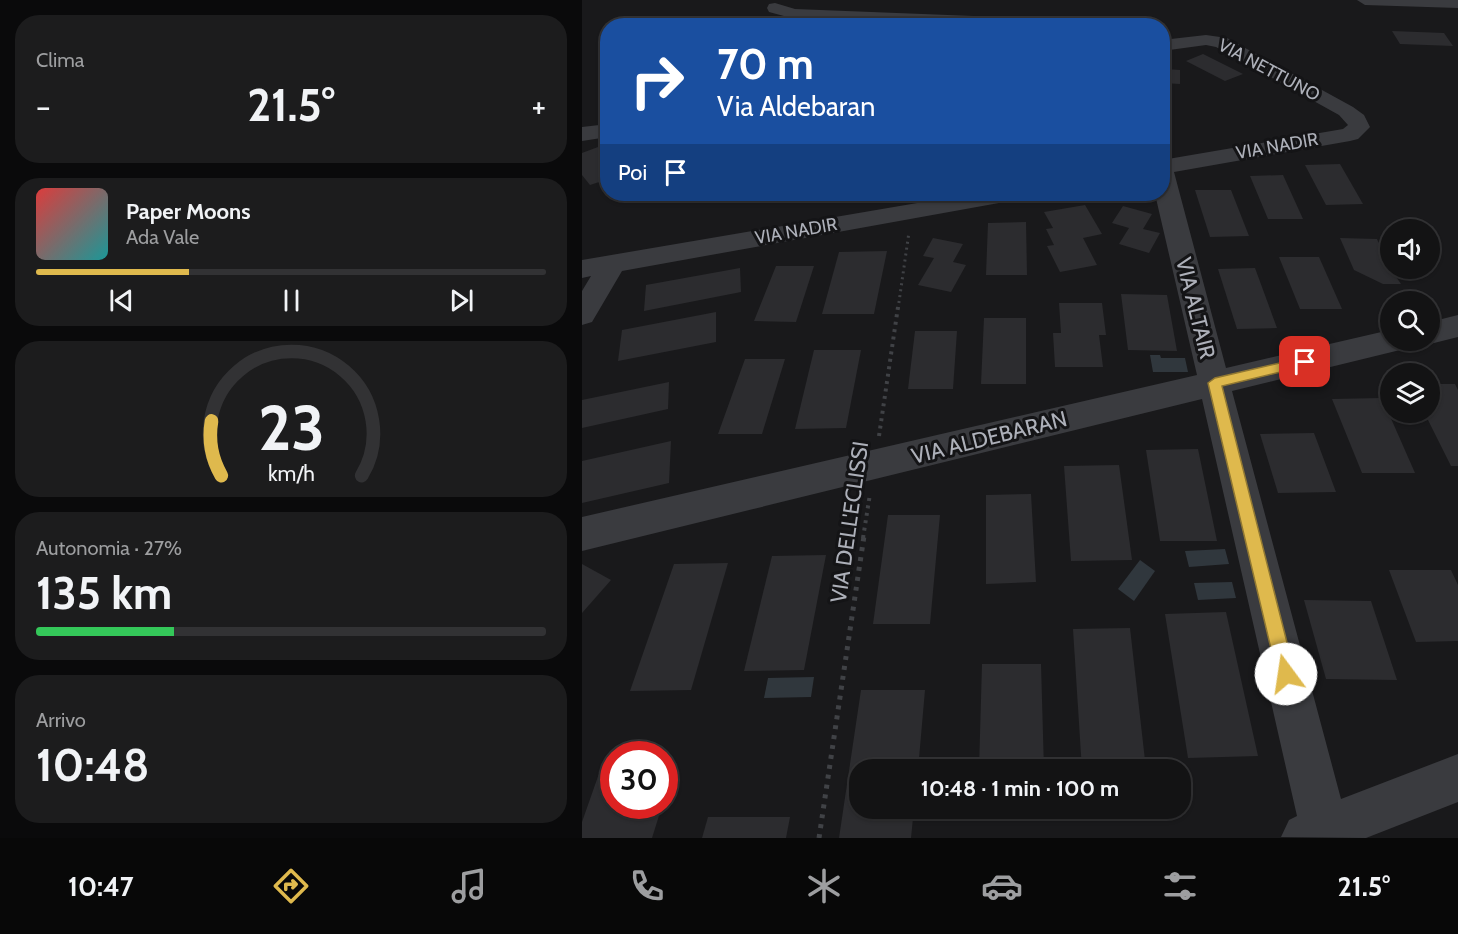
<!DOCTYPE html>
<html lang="it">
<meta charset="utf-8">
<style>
body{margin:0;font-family:Cabin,sans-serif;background:#1c1c1d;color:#f1f3f6;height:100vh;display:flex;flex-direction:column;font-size:22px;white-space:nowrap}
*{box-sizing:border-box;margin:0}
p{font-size:20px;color:#9d9ea0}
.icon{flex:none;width:33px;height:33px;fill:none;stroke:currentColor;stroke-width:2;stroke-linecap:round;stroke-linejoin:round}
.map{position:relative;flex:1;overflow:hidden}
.side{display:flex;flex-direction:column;gap:15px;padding:15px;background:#0a0a0b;width:582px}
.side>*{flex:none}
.banner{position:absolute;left:18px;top:18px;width:570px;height:183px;border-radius:24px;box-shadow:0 2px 4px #0004,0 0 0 2px #323234;background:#1a4fa0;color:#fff;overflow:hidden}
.controls{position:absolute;left:798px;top:219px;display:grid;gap:12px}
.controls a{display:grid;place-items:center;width:60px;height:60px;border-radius:50%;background:#131314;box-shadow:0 2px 4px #0004,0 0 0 2px #323234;font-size:30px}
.speed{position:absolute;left:18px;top:741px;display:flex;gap:12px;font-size:30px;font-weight:700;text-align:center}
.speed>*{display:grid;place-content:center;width:78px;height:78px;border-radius:50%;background:#131314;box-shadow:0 2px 4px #0004,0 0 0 2px #323234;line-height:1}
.speed .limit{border:9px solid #d22;background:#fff;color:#111}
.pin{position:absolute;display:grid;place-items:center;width:51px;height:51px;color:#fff;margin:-26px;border-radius:12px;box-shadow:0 3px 9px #0006}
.me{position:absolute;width:66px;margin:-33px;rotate:346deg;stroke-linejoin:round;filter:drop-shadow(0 0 4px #0008)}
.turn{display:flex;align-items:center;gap:21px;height:126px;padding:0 18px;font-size:27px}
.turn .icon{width:78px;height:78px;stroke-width:2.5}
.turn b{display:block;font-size:42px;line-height:51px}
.then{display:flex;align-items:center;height:57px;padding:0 18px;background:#0003;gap:12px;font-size:22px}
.big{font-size:45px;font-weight:800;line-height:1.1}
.side .tile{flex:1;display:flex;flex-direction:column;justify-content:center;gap:9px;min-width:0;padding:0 21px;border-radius:24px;background:#1c1c1d}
.side .dial{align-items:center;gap:0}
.dial svg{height:156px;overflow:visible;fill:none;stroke:#323234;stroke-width:7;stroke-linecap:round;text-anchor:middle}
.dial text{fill:#f1f3f6;stroke:none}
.song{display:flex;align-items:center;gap:18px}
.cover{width:72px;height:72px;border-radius:9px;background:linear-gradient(135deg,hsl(0 70% 55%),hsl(180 70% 35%))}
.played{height:6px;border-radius:3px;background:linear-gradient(90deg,#dfb94d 30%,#323234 30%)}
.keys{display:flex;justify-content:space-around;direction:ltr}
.heat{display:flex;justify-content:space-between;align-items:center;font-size:33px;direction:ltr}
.charge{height:9px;border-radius:4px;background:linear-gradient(90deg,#34c759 27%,#323234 0)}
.trip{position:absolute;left:267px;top:759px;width:342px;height:60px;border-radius:24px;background:#131314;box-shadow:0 2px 4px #0004,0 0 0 2px #323234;font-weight:800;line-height:60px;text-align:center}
.tab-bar{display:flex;height:96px;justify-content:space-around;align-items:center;background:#080808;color:#9d9ea0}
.tab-bar .icon{width:42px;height:42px}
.tab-bar .current{color:#dfb94d}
.tab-bar b{font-size:27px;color:#f1f3f6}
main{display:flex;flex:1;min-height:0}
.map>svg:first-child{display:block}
</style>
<main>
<section class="side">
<div class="tile"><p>Clima</p>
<div class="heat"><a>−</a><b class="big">21.5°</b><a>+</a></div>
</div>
<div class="tile">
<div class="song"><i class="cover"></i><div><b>Paper Moons</b><p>Ada Vale</p></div></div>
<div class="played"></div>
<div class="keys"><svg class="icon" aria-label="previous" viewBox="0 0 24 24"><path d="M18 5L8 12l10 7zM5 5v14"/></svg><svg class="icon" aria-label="pause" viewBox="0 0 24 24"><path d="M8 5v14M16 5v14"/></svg><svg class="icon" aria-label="next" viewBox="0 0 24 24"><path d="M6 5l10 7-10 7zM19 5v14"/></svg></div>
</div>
<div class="tile dial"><svg viewBox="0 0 100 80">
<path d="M14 69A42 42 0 1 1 86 69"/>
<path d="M14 69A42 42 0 0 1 9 41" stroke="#dfb94d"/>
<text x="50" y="56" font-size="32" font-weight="700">23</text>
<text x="50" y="72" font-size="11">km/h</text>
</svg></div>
<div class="tile"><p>Autonomia · 27%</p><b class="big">135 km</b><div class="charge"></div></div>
<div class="tile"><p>Arrivo</p><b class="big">10:48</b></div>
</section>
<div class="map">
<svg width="876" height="838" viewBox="0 0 876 838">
<rect width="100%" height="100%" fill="#19191b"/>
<g fill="#30373d">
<path d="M568,355H578L579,358H603L606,372H571Z"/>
<path d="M643,549L647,564L607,567L603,551Z"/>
<path d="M558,560L573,571L552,601L536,589Z"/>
<path d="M650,582L654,598L616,600L612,583Z"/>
<path d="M232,677L229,697L182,698L186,678Z"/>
</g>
<g fill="#2c2c2f">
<path d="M810,31L862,33L871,46L818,44Z"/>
<path d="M621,54L661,74L643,81L604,61Z"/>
<path d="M580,64H584V69L598,70V84L581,83Z"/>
<path d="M16,147L26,159V179L8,185L0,175V153Z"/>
<path d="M758,164L781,204L744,205L723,165Z"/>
<path d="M701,175L721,219H686L668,176Z"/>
<path d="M613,190H649L667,236L628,237Z"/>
<path d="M503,205L520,234L501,238L515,265L478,272L465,246L472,245L464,229L471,228L462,212Z"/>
<path d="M541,206L570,214L561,229L578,233L567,253L537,244L547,228L530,223Z"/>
<path d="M444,222L445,275H404L406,223Z"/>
<path d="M351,238L381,244L371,262L384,265L369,292L336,285L352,258L341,256Z"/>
<path d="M758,238L795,239L808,268L819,284H801L772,270Z"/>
<path d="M305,251L292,314H240L257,252Z"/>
<path d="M697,257H737L760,309H718Z"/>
<path d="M194,266H232L214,322L172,321Z"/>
<path d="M158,268L159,292L62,311L64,285Z"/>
<path d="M673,268L695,328L655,329L636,269Z"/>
<path d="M539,294L585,295L595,351L546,350Z"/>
<path d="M477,303H520L524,335H517L521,367H473L471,333H479Z"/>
<path d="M134,312V342L36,361L40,330Z"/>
<path d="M402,318H444V384H399Z"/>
<path d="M333,331H375L371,389H326Z"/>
<path d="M232,350H279L264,428L213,429Z"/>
<path d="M163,359H203L180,434H136Z"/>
<path d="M87,382L86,409L0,428V400Z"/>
<path d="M848,384H873L876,390V466H869L842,412H848Z"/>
<path d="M800,398L833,473H780L750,399Z"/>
<path d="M732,433L754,492L696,493L678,434Z"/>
<path d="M89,441L87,483L0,503V461Z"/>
<path d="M616,449L635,541H578L564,450Z"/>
<path d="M537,465L550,560L489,561L482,466Z"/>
<path d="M449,494L454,582L404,584V495Z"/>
<path d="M306,515H358L348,624H291Z"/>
<path d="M244,555L222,670L162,671L190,556Z"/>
<path d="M146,563L109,690L48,691L92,564Z"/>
<path d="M0,564L29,580L0,613Z"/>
<path d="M807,570H869L876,585V641L834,642Z"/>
<path d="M722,600L789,601L815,680L744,679Z"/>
<path d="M644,612L676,756L606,758L583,614Z"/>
<path d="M548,628L564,769L500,770L491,629Z"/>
<path d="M400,664H459L462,770H397Z"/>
<path d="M279,690H343L336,770H278V808H332L329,838H257Z"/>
<path d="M20,765H32V806H80L70,838H0V822Z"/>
<path d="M82,766H92L83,795H82Z"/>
<path d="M126,817H208L204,838H120Z"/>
</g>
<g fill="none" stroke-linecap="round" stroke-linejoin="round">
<path stroke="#404246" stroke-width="3" stroke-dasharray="2 4" stroke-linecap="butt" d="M316,309L327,232"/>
<g stroke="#404246" stroke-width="4" stroke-dasharray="3 4.5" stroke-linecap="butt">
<path d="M297,436L316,307"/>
<path d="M281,538L288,494"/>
</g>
<path stroke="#404246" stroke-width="5" stroke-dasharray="4 6" stroke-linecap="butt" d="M237,838L282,536"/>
<g fill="#3a3b3f" fill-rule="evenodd">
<path d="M775,0H876V8L783,5Z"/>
<path d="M193,3L213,9L519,21L527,26H373L213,19L187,12L185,8L187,4Z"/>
<path d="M624,35L645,38L771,107L782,115L788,127L776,139L768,141L592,172L644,368L808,330V340H829L825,348L814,351L650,391L759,799L876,754V802L784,838L699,837L707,820L715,816L620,399L0,551V517L615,375L573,194H580V160L761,129L766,125L757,115L634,47L624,45L580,51V40Z"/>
<path d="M26,124V137L0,141V127Z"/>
<path d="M388,194H440L437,199L428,201L40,271L10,322L0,325V291L9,276L0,278V260Z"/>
<path d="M876,315V337L848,344L838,341L848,340V322Z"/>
</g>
</g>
<path fill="#dfb94d" stroke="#917832" stroke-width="1.5" d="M723,357L728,358L730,362L728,365L640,386L713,674L710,680L704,682L698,680L695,674L626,383L633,378Z"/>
<g text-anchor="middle" stroke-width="6" stroke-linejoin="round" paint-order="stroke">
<g font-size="18" fill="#adb0b9" stroke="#141416">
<text transform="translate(687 70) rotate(28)" y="6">VIA NETTUNO</text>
<text transform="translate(695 146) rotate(-10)" y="6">VIA NADIR</text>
<text transform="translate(214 231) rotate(-10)" y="6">VIA NADIR</text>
</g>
<g font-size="22" fill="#adb0b9" stroke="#141416">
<text transform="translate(614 308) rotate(76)" y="8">VIA ALTAIR</text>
<text transform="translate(407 437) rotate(-14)" y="8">VIA ALDEBARAN</text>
<text transform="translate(267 522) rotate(-82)" y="8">VIA DELL'ECLISSI</text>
</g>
</g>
</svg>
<div class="controls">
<a><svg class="icon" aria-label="sound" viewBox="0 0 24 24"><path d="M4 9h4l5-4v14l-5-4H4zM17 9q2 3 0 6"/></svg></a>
<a><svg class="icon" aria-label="search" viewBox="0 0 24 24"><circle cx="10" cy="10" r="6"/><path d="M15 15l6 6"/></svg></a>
<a><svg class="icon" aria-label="layers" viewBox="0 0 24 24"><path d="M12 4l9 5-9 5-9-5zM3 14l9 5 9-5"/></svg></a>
</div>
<div class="speed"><div class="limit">30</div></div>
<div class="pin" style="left:723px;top:362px;background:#d93025"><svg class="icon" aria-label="arrive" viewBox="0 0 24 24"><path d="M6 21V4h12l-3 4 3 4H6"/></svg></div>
<svg class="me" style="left:704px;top:674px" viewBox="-20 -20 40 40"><circle r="19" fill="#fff"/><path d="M0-13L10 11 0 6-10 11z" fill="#dfb94d"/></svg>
<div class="trip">10:48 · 1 min · 100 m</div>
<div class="banner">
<div class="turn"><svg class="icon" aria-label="right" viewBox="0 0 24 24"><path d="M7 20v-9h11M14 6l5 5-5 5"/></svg><div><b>70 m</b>Via Aldebaran</div></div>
<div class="then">Poi<svg class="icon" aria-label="arrive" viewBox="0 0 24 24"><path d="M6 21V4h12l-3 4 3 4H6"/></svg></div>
</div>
</div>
</main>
<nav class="tab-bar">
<b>10:47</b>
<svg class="icon current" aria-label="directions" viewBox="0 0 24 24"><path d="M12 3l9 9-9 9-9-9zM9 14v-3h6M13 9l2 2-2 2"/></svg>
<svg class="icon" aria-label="music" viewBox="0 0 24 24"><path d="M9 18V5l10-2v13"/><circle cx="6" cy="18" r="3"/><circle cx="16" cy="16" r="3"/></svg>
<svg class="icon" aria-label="phone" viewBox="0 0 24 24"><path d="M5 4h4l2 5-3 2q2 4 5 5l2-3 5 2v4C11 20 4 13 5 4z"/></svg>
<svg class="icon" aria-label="climate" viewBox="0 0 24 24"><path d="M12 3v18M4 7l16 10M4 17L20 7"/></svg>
<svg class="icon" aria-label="car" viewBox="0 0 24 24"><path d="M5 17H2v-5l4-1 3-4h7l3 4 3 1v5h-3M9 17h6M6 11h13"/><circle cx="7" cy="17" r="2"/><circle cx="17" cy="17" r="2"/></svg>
<svg class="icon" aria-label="filters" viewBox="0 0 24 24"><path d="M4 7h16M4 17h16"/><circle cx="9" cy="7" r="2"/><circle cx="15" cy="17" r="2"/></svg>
<b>21.5°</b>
</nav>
